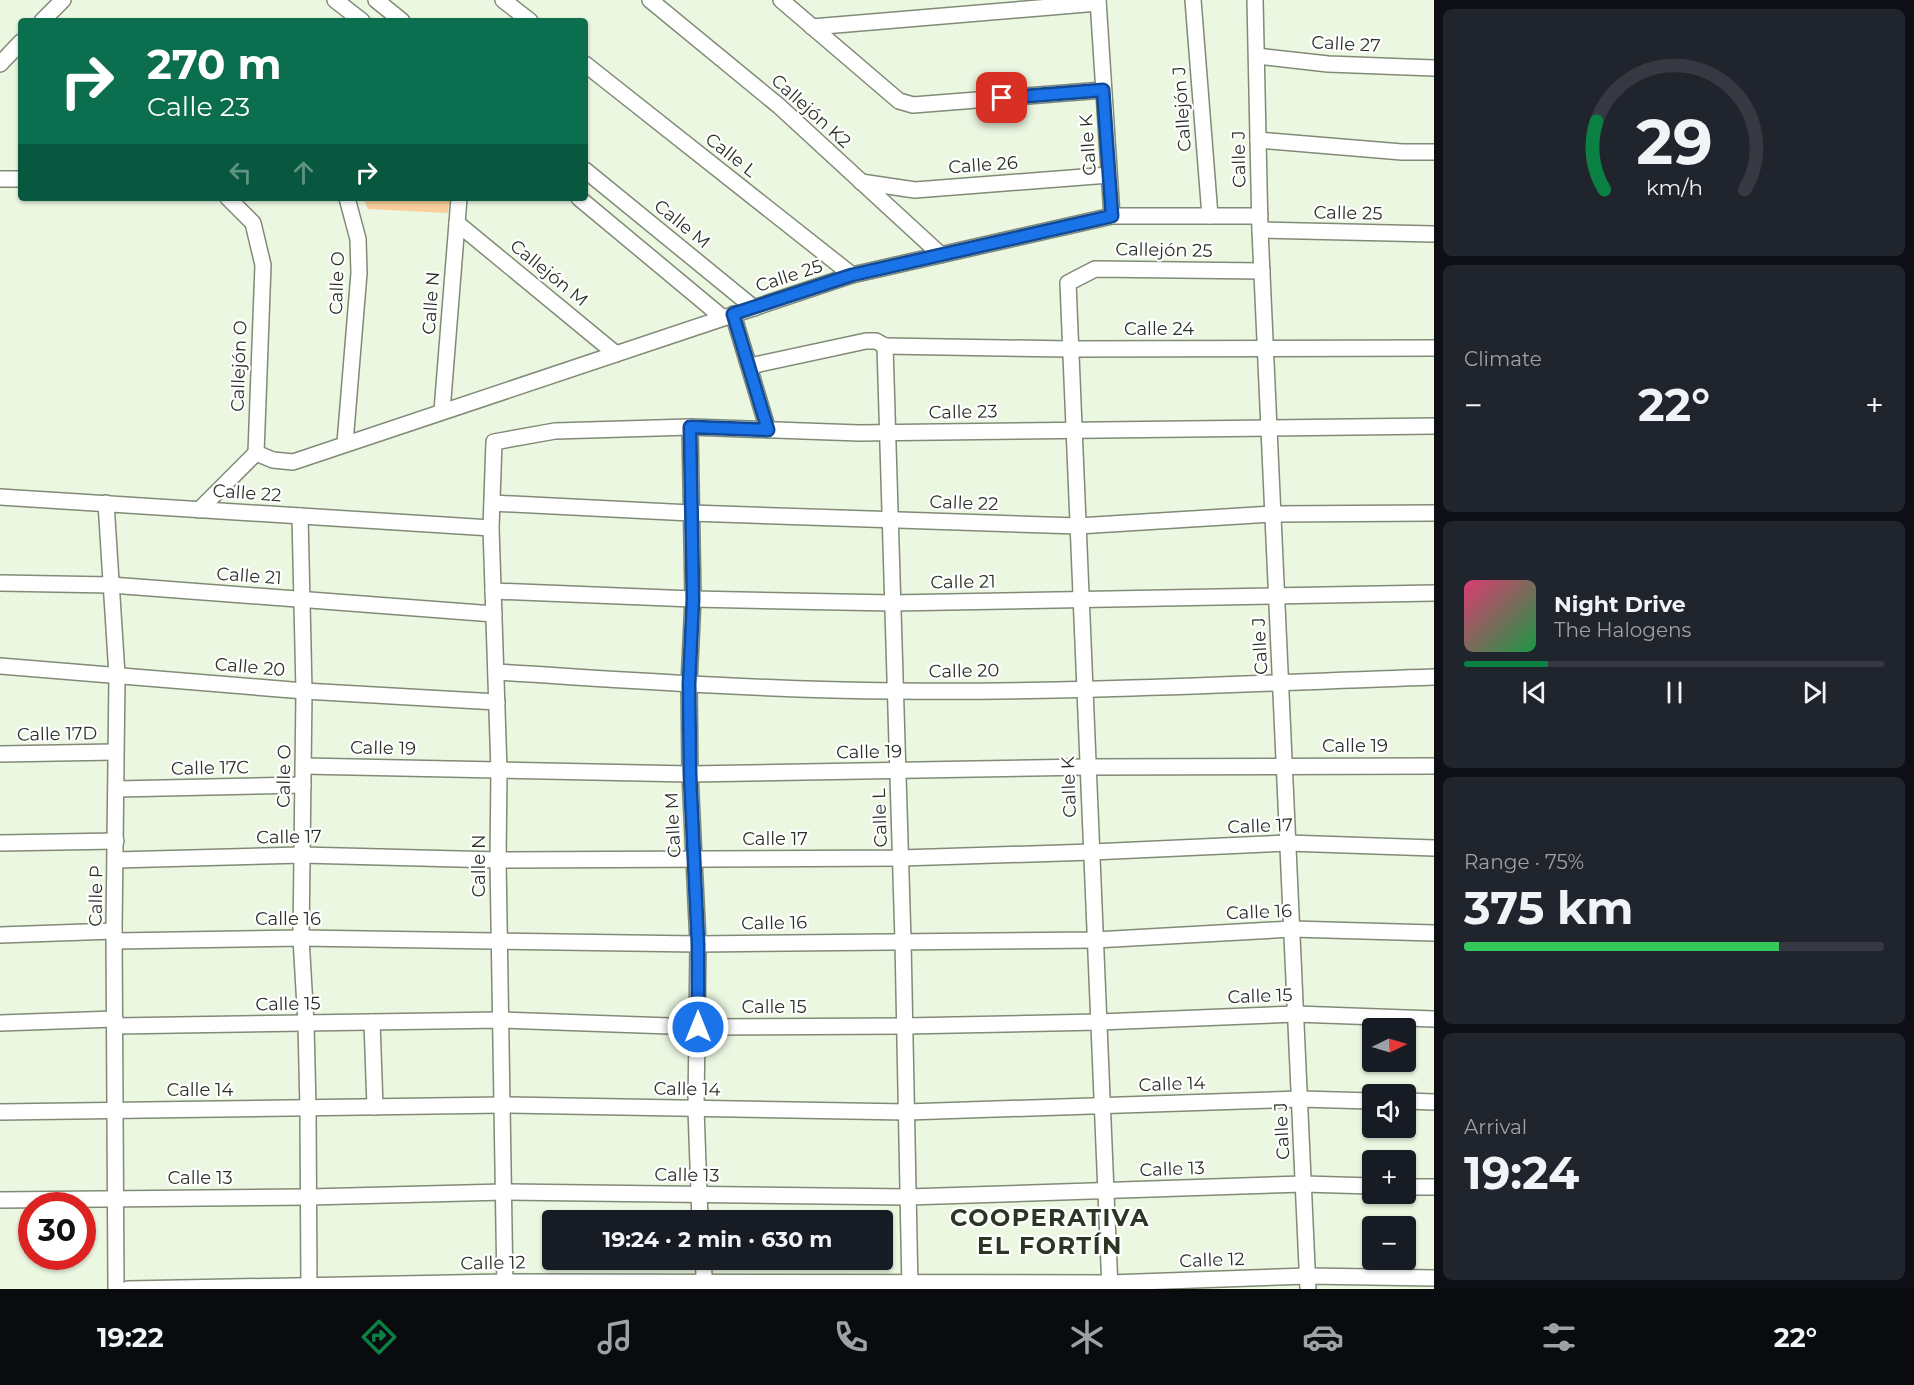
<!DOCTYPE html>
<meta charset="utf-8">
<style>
body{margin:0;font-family:Montserrat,sans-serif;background:#20242c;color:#f1f3f6;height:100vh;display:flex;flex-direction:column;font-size:22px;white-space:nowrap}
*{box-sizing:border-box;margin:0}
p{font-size:20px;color:#9ea1a6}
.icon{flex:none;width:33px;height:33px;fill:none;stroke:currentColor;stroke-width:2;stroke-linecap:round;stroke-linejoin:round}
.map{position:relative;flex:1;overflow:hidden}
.side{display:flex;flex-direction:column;gap:9px;padding:9px;background:#0d0f14;width:480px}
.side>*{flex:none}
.banner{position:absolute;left:18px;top:18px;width:570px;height:183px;border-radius:6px;box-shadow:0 2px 4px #0004;background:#0b6e4f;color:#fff;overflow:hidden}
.needle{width:39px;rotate:85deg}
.controls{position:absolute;left:1362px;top:1018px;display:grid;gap:12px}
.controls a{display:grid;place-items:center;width:54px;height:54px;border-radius:6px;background:#171b24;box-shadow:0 2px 4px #0004;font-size:30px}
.speed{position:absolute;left:18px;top:1192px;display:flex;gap:12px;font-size:30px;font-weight:700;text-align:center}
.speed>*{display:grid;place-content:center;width:78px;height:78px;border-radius:50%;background:#171b24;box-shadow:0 2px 4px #0004;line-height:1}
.speed .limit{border:9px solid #d22;background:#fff;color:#111}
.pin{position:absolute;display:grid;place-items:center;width:51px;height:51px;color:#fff;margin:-26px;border-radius:12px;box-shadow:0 3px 9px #0006}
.me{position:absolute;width:66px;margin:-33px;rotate:0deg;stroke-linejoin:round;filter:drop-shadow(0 0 4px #0008)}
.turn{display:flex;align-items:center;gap:21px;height:126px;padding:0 30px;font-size:27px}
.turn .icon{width:78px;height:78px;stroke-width:2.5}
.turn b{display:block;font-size:42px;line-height:51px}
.lanes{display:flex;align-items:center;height:57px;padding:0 30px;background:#0003;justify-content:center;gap:30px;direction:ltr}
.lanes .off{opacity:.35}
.big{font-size:45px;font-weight:700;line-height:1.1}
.side .widget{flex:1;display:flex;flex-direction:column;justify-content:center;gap:9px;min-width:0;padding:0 21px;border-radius:9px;background:#20242c}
.side .dial{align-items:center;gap:0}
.dial svg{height:156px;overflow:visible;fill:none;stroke:#363941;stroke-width:7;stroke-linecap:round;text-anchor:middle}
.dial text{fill:#f1f3f6;stroke:none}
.song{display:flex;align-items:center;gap:18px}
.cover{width:72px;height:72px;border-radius:9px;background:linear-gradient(135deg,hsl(340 70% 55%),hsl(140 70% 35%))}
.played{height:6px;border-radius:3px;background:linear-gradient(90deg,#0b8043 20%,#363941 20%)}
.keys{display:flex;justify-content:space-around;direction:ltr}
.heat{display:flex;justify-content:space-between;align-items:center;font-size:33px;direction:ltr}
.charge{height:9px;border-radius:4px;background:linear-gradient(90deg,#34c759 75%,#363941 0)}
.trip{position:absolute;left:542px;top:1210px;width:351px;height:60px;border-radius:6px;background:#171b24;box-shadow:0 2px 4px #0004;font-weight:700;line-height:60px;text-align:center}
.menu{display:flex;height:96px;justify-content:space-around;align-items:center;background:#090b0e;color:#9ea1a6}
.menu .icon{width:42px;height:42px}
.menu .active{color:#0b8043}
.menu b{font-size:27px;color:#f1f3f6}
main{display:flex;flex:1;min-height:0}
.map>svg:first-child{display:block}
</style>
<main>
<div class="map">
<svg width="1434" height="1289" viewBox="0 0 1434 1289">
<rect width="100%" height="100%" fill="#ecf7e1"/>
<path fill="#f9ce9d" d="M363,198H450L448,213L368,209Z"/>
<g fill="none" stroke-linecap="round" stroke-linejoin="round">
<defs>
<g id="minor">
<path d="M335,0L362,21"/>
<path d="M376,0L402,21"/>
<path d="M503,0L530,21"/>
<path d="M650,0L779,106L941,255"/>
<path d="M781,0L899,101L913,105L1103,90"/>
<path d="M1098,0L1112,216"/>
<path d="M1193,0L1210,216"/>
<path d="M1255,0L1260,230L1308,1289"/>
<path d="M42,21L63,0"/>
<path d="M812,27L1098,3"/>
<path d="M1257,56L1328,64L1434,68"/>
<path d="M0,64L21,42"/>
<path d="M585,64L852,275"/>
<path d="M1258,140L1402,152H1434"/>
<path d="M585,170L754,308"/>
<path d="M0,179H21"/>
<path d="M861,182L915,190L1109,175"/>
<path d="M228,198L253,223L263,265L256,453"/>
<path d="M579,198L722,317"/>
<path d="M457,223L616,354"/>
<path d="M1260,230L1434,234"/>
<path d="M733,314L768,430"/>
<path d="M885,346L903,941L910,1289"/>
<path d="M885,346L1070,349L1434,348"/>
<path d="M750,366L866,341H876L885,346"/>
<path d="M442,411L459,198"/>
<path d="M690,427L693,599L689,684L690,774L698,944L696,1109L700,1221"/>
<path d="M345,443L359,273L358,239L347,198"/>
<path d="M256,453L273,460L293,462L852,275L1112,216H1260"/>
<path d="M0,497L491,528"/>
<path d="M106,503L117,675L114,931L116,1289"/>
<path d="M492,503L691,513L1078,526L1273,514L1434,513"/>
<path d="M199,510L256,453"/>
<path d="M300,516L304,691L301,938L306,1024L308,1109L309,1289"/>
<path d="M0,583L111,585L494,614"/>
<path d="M493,591L693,599L892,603L1434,593"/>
<path d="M0,666L304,691L497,702"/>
<path d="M496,672C629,680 763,690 896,691C1076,693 1255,683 1434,677"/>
<path d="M0,754L115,752"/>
<path d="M304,766L690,774L1088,767L1434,766"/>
<path d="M117,789L303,785"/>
<path d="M0,843L116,841"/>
<path d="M116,860L302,855L498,860L901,858L1092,852L1288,843L1434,848"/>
<path d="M0,935L114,931"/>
<path d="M115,941L301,938L698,944L1095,940L1292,929L1434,933"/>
<path d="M372,1022L375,1107"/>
<path d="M0,1023L115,1019"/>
<path d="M115,1026L501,1020L698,1027L905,1026L1099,1022L1296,1014L1434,1019"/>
<path d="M1406,1101L1434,1102"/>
<path d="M0,1112L503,1105L907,1112L1300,1099L1372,1101"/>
<path d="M1406,1187H1434"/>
<path d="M0,1200L309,1197L504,1192L908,1197L1304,1184L1372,1186"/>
<path d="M703,1260L705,1289"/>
<path d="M128,1289L505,1282L1110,1283L1308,1276L1434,1278"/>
<path d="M505,1289L498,860L499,771L491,528L494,442L555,431L690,427L859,433L1434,426"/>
<path d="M1110,1289L1068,283L1095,269L1262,271"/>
</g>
</defs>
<use href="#minor" stroke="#808a76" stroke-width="18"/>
<use href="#minor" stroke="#fff" stroke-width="15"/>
</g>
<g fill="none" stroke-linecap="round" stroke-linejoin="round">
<defs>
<path id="route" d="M698,1027V944L690,774L689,684L693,599L690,427L768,430L733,314L852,275L1112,216L1103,90L1002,98"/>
</defs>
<use href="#route" stroke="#114b97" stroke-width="15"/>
<use href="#route" stroke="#1a73e8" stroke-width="10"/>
</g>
<g text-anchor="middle" stroke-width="4.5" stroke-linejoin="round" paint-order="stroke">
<g font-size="18" fill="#2c3028" stroke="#fff">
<text transform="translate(1346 44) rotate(3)" y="6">Calle 27</text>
<text transform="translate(1182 109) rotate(-94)" y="6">Callejón J</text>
<text transform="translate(811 111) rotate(42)" y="6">Callejón K2</text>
<text transform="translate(1088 145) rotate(-94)" y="6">Calle K</text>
<text transform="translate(731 155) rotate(38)" y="6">Calle L</text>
<text transform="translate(1239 159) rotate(-91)" y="6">Calle J</text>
<text transform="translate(983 165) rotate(-4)" y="6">Calle 26</text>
<text transform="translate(1348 213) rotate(1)" y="6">Calle 25</text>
<text transform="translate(682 224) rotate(39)" y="6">Calle M</text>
<text transform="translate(1164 250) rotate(1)" y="6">Callejón 25</text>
<text transform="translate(549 273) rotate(39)" y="6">Callejón M</text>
<text transform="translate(789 276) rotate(-18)" y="6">Calle 25</text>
<text transform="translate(337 283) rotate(-88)" y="6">Calle O</text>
<text transform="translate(431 303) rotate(-86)" y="6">Calle N</text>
<text x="1159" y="335">Calle 24</text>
<text transform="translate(239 366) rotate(-88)" y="6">Callejón O</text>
<text transform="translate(963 412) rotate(-1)" y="6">Calle 23</text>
<text transform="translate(247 493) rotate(4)" y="6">Calle 22</text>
<text transform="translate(964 503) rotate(2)" y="6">Calle 22</text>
<text transform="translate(249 576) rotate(4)" y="6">Calle 21</text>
<text transform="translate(963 582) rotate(-1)" y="6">Calle 21</text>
<text transform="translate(1260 646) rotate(-93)" y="6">Calle J</text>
<text transform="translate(250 667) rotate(5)" y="6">Calle 20</text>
<text transform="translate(964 671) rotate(-1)" y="6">Calle 20</text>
<text transform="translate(57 734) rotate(-1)" y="6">Calle 17D</text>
<text x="1355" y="752">Calle 19</text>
<text transform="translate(383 748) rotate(1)" y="6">Calle 19</text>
<text transform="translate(869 752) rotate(-1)" y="6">Calle 19</text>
<text transform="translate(210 768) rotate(-1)" y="6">Calle 17C</text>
<text transform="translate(284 776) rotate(-89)" y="6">Calle O</text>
<text transform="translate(1069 787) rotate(-92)" y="6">Calle K</text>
<text transform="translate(880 818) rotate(-92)" y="6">Calle L</text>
<text transform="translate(673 825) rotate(-93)" y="6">Calle M</text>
<text transform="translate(1260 826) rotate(-2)" y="6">Calle 17</text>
<text transform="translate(289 837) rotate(-1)" y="6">Calle 17</text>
<text x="775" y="845">Calle 17</text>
<text transform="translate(479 866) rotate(-90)" y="6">Calle N</text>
<text transform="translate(96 896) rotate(-89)" y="6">Calle P</text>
<text transform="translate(1259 912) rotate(-2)" y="6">Calle 16</text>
<text x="288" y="925">Calle 16</text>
<text transform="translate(774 923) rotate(-1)" y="6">Calle 16</text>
<text transform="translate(1260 996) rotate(-2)" y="6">Calle 15</text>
<text transform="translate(288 1004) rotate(-1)" y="6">Calle 15</text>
<text x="774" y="1013">Calle 15</text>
<text transform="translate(1172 1084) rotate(-2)" y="6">Calle 14</text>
<text transform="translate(687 1089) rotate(1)" y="6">Calle 14</text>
<text x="200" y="1096">Calle 14</text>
<text transform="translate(1282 1131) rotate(-93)" y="6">Calle J</text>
<text transform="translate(1172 1169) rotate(-2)" y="6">Calle 13</text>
<text transform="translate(687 1175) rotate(1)" y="6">Calle 13</text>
<text x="200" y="1184">Calle 13</text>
<text transform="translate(1212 1260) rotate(-2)" y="6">Calle 12</text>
<text transform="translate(493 1263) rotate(-1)" y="6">Calle 12</text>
</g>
<g font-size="24" font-weight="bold" letter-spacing="1.5" fill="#2d3625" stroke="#fff">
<text x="1050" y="1226">COOPERATIVA<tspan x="1050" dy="28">EL FORTÍN</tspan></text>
</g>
</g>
</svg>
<div class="controls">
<a><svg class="needle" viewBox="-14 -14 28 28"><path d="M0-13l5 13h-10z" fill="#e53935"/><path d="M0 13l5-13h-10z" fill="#9ea1a6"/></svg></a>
<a><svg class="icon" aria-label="sound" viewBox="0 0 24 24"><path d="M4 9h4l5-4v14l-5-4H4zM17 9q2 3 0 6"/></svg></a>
<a>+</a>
<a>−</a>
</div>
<div class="speed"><div class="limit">30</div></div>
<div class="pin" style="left:1002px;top:98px;background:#d93025"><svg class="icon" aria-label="arrive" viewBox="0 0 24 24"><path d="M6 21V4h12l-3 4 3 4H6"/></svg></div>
<svg class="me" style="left:698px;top:1027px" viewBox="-20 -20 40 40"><circle r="17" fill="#1a73e8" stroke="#fff" stroke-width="3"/><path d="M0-11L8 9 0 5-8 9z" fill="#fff"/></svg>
<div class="trip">19:24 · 2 min · 630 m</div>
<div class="banner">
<div class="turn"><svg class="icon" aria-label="right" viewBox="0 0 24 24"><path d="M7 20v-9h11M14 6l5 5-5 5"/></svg><div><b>270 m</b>Calle 23</div></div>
<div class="lanes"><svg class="icon off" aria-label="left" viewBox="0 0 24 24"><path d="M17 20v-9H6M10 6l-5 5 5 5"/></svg><svg class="icon off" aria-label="ahead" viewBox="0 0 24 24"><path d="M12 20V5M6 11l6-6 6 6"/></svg><svg class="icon" aria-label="right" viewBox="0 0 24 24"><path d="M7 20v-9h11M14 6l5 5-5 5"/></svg></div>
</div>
</div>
<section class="side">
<div class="widget dial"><svg viewBox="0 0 100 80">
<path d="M14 69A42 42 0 1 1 86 69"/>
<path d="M14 69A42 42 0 0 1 10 34" stroke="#0b8043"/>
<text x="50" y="56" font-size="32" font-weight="700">29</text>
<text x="50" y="72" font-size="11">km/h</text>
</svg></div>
<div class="widget"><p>Climate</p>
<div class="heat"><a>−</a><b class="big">22°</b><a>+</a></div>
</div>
<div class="widget">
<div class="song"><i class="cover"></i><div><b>Night Drive</b><p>The Halogens</p></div></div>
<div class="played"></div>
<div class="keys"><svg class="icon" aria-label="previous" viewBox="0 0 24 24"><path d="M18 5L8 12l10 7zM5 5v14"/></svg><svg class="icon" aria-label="pause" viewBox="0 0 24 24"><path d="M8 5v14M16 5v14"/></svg><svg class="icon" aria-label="next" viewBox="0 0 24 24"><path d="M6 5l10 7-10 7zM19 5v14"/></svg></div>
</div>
<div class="widget"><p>Range · 75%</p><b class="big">375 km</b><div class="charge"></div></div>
<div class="widget"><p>Arrival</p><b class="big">19:24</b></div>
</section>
</main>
<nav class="menu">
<b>19:22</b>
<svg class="icon active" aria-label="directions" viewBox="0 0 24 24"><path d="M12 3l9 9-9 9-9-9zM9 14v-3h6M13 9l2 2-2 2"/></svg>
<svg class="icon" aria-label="music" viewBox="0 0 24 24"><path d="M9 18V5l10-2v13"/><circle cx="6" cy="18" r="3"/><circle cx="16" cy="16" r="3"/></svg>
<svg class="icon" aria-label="phone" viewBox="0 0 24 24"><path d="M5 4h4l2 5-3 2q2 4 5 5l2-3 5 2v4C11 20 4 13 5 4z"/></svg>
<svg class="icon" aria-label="climate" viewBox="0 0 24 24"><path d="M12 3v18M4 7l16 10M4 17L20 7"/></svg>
<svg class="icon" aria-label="car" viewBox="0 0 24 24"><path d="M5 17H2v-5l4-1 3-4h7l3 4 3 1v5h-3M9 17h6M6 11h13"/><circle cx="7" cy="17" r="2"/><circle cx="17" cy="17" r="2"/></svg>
<svg class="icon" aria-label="filters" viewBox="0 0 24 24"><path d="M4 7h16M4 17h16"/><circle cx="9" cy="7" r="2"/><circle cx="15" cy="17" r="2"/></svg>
<b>22°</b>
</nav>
